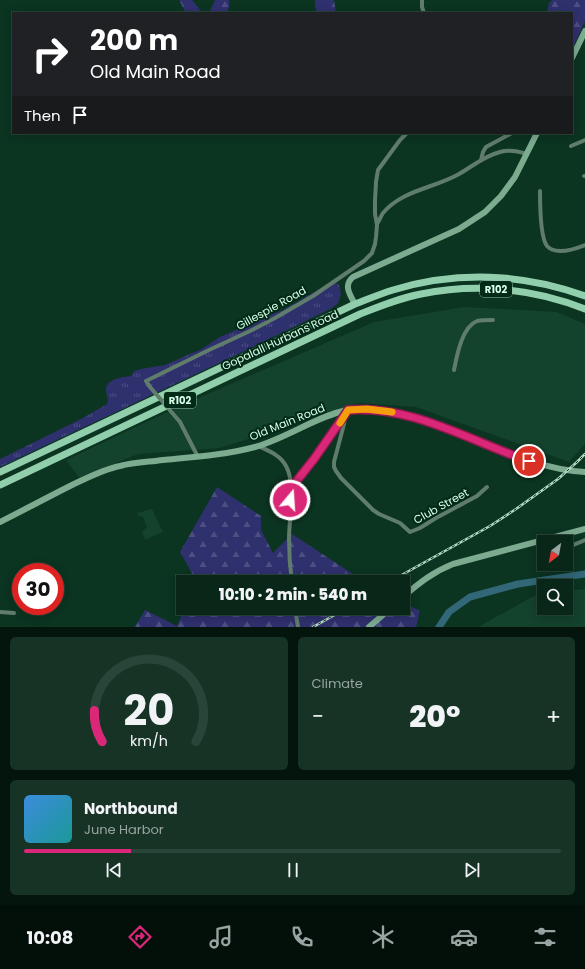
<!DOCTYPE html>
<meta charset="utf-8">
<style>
body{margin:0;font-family:Poppins,sans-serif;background:#163326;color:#f1f3f6;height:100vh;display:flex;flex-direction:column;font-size:15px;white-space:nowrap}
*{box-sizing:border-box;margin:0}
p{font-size:13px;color:#98a5a2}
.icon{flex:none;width:22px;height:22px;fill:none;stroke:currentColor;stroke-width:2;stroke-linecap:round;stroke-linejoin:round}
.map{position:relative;height:627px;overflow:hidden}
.side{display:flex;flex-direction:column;gap:10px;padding:10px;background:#04150e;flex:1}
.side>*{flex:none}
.hud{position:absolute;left:12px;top:12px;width:561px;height:122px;border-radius:0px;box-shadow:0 2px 10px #0003,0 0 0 1px #294438;background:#202124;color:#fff;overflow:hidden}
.needle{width:26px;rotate:211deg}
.buttons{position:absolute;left:537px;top:535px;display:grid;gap:8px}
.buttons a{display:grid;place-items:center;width:36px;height:36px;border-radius:0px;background:#082719;box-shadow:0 2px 10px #0003,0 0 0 1px #294438;font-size:20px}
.speed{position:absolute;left:12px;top:563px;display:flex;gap:8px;font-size:20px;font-weight:700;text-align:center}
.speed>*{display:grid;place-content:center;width:52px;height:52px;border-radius:50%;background:#082719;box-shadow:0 2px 10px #0003,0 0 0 1px #294438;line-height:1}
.speed .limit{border:6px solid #d22;background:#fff;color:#111}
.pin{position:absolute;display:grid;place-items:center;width:34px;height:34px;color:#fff;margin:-17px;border:2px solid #fff;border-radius:50%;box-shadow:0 1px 4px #0007}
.me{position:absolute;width:44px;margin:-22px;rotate:18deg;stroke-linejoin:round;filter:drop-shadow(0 0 3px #0008)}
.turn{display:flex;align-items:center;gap:14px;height:84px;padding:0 12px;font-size:18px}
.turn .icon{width:52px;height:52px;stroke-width:2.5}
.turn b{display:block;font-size:28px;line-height:34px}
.then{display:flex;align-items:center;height:38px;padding:0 12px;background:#0003;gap:8px;font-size:15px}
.big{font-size:30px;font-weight:800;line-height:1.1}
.side .card{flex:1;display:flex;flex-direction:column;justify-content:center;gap:6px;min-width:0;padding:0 14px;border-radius:6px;background:#163326}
.side .dial{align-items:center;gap:0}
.dial svg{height:104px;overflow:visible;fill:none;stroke:#294438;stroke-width:7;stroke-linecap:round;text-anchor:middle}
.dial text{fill:#f1f3f6;stroke:none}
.song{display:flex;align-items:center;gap:12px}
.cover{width:48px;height:48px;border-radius:6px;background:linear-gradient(135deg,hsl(210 70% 55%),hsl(180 70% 35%))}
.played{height:4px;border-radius:2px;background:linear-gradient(90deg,#db2777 20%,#294438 20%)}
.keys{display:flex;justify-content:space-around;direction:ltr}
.heat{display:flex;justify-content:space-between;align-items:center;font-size:22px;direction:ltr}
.side .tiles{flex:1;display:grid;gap:10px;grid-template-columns:1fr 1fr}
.card:last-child{grid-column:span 2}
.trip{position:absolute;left:176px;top:575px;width:234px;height:40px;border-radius:0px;background:#082719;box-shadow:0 2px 10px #0003,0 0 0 1px #294438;font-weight:800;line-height:40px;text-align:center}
.tabs{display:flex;height:64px;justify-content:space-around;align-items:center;background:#03100a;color:#98a5a2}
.tabs .icon{width:28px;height:28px}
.tabs .active{color:#db2777}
.tabs b{font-size:18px;color:#f1f3f6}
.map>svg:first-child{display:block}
</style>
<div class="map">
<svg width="585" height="627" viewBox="0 0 585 627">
<defs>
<pattern id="grass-tufts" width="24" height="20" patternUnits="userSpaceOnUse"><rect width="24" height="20" fill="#2f306e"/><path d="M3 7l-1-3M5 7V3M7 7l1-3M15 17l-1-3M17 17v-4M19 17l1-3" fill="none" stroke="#4d4f83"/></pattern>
<pattern id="forest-firs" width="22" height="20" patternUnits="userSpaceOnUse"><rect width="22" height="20" fill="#2f306e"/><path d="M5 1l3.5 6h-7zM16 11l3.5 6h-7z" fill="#4d4f83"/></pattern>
</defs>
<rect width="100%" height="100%" fill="#0b3421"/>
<g fill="#13422d">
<path d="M464,307L557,312L585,324V444L569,462L416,407L360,403L220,448L138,454L79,478L66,460L180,406L374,322Z"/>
<path d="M152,509L163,532L145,540L142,532L147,527L143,517L138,516L137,513Z"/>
<path d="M585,589V627H479L485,623L534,596L544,594V608H566V591Z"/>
</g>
<path fill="url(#grass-tufts)" d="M333,281L339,285L341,294L338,303L332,308L259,344L0,467V459L81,419L107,404L108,401C108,397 106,394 106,390C106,379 122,377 131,376L134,371L141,369L165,365L192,353L200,350L220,337L267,316L283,310Z"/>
<g fill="url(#forest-firs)">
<path d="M179,0H192L202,12L205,13H186Z"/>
<path d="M215,0H229C230,5 229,8 227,13H209Z"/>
<path d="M315,0H334L336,13H316Z"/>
<path d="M552,0H585V21L572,50V13H548L547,12L549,3Z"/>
<path d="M217,487L261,516V530L273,553L292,534L365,582H197L180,552Z"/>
<path d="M403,602L420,611L416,627H135L145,610L177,626L185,608H403Z"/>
</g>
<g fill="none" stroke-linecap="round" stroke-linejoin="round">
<path stroke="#316777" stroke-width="7" d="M439,627L449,612L470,597L518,584L585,574"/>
<g stroke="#607d6c" stroke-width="4">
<path d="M422,0V7L424,13"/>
<path d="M571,146L585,140"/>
<path d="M481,160L483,152L486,147L512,133"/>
<path d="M584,176H585"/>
<path d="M540,191C540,203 540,237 547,246C556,256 575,249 585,245"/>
<path d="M377,224C379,221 381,216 383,213C402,190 435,188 459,174C473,166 484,156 500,152C509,149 518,151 527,154"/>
<path d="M454,370C457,355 462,327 477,321C482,320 488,320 493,320"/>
<path d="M150,387L146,381L209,350L250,331L275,318L313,296L364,261L372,253L375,244L376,237L377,225L375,214V201L376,182L378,170L400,140L407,133"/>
<path d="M345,416L344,424L334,462V467L336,471L341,478L373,510L379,514L400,523L410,532L420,528L436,518L477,496L487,487"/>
<path d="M180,422L198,457"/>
<path d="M258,446C269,451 280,455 286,466C296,484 289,518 289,539C289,553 290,568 292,582"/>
<path d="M291,488L314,459L345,416L348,410"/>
<path d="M566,548L585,540"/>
<path d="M295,608L298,627"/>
<path d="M0,612L14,613"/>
</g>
<g stroke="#7cab90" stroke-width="6">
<path d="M572,58L585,31"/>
<path d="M355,304C350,295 343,285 353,277L459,229L485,212L501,196L515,177L537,133"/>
<path d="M0,522C24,510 48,497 72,485C87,478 104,469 120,466C135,462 149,462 163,460C194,457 225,455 255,447C287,438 315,417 347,410C363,406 381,410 397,413C413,416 428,422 444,428C490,445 535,469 585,472"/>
<path d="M403,597C419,583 433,572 453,564L585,529"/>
<path d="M369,627L391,608"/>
</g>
<g stroke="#91cfac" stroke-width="7">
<path d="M0,472L355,304C368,299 380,294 393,290C456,271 523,273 585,296"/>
<path d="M0,485L360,314C380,306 400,298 421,294C475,283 533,288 585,309"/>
</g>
<defs>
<g id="rail">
<path d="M389,582L490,526L516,509L558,479L577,462L585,454"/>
<path d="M313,627L347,608"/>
</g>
</defs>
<use href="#rail" stroke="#b4dac4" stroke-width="2.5"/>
<use href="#rail" stroke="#012a17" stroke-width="1" stroke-dasharray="3" stroke-linecap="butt"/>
<path stroke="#607d6c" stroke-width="4" d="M150,387L180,422"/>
</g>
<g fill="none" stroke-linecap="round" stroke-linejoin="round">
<defs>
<path id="route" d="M290,500L291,488L314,459L344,416L348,410C410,404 472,442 529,461"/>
</defs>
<use href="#route" stroke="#8e194d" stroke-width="10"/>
<use href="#route" stroke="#db2777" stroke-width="7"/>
<path stroke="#f59e0b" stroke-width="7" d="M340,423L348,410L367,409L392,412"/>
</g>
<g text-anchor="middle" stroke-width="4" stroke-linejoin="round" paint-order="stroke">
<g fill="#012a17" stroke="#98bea9" stroke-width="1">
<rect x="480" y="281" width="32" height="16" rx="3"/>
<rect x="164" y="392" width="32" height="16" rx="3"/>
</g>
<g font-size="10" font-weight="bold" fill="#d9fee8">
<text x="496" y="293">R102</text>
<text x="180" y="404">R102</text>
</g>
<g font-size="11" fill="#d9fee8" stroke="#012a17">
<text transform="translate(271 308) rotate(-29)" y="4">Gillespie Road</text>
<text transform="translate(280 340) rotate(-25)" y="4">Gopalall Hurbans Road</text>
<text transform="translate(287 422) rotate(-22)" y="4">Old Main Road</text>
<text transform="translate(441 506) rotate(-29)" y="4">Club Street</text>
</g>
</g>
</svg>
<div class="buttons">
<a><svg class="needle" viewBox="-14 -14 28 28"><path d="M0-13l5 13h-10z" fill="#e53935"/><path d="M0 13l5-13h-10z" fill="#98a5a2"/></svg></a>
<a><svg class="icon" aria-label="search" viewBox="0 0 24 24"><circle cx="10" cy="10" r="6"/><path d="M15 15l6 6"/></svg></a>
</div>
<div class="speed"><div class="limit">30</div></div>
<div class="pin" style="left:529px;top:461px;background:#d93025"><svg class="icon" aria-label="arrive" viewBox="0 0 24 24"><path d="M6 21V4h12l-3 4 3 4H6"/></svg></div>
<svg class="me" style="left:290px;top:500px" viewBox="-20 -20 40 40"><circle r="17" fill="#db2777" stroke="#fff" stroke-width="3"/><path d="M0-11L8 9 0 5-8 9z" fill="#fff"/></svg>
<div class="trip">10:10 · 2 min · 540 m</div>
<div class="hud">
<div class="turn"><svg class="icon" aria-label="right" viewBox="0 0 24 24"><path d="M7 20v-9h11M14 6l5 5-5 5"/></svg><div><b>200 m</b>Old Main Road</div></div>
<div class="then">Then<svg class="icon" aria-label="arrive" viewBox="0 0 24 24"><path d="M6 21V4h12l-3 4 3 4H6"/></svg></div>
</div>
</div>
<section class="side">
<div class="tiles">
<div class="card dial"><svg viewBox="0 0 100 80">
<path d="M14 69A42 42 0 1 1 86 69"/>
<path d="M14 69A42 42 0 0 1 8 45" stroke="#db2777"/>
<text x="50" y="56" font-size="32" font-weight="700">20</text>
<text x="50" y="72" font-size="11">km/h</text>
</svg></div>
<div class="card"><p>Climate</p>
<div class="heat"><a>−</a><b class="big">20°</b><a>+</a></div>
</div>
<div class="card">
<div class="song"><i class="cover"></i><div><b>Northbound</b><p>June Harbor</p></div></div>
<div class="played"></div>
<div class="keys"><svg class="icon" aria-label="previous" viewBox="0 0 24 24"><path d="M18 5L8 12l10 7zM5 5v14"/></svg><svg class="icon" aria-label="pause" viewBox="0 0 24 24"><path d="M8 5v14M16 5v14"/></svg><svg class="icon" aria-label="next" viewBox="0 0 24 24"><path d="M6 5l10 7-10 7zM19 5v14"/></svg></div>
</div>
</div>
</section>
<nav class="tabs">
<b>10:08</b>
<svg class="icon active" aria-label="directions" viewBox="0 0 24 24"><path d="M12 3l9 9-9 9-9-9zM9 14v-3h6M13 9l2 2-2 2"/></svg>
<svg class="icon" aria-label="music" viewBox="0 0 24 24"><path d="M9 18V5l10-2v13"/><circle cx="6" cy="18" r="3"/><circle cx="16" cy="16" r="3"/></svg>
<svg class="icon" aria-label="phone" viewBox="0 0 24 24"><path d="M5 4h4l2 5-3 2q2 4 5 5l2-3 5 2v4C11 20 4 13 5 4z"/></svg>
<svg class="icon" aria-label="climate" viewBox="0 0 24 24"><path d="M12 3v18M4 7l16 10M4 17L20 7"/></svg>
<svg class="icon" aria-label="car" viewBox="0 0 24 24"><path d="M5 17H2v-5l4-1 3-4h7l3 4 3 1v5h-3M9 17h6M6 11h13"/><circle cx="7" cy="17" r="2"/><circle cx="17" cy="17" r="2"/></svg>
<svg class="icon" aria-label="filters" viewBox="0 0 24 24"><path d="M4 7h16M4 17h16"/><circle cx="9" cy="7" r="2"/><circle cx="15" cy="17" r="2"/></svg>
</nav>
